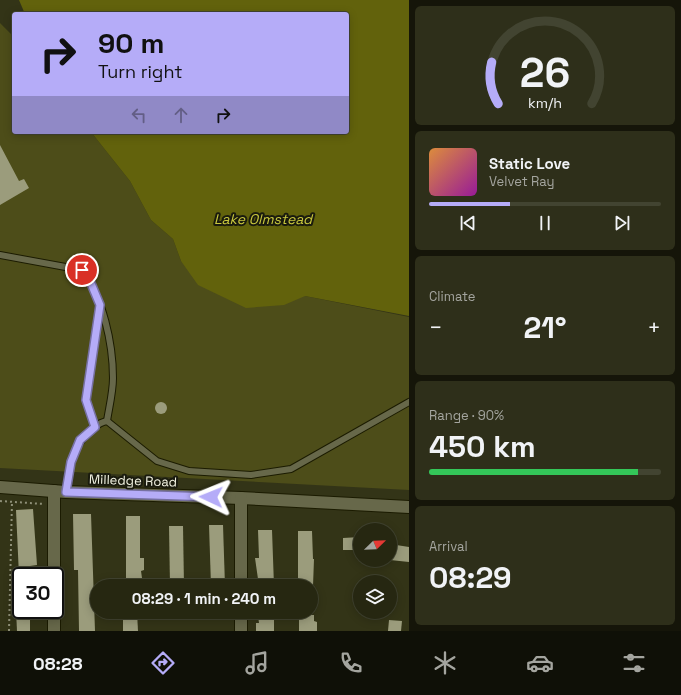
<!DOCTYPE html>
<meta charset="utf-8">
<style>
body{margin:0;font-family:"Space Grotesk",sans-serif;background:#2e2f1a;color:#f1f3f6;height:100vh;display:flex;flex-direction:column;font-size:15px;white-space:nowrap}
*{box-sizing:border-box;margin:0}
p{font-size:13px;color:#a4a59f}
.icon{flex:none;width:22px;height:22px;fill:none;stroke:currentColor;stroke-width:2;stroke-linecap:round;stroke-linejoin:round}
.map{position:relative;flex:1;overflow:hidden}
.panel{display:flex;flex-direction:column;gap:6px;padding:6px;background:#151509;width:272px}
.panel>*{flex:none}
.guide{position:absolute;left:12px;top:12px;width:337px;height:122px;border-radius:4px;box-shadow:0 2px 10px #0003,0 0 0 1px #424431;background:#b5acf8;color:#111;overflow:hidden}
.needle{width:26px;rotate:67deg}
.controls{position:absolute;left:353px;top:523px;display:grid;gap:8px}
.controls a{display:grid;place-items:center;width:44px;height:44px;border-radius:50%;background:#262711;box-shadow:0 2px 10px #0003,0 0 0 1px #424431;font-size:20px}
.speed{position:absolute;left:12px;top:567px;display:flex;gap:8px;font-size:20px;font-weight:700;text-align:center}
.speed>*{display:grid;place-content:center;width:52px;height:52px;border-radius:50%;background:#262711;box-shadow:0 2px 10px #0003,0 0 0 1px #424431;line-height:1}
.speed .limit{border:2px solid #111;border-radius:6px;background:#fff;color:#111}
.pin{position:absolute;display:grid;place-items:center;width:34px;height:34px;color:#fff;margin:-17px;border:2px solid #fff;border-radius:50%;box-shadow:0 1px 4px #0007}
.me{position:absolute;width:44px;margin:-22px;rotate:272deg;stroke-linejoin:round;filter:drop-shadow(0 0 3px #0008)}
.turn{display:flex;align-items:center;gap:14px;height:84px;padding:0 20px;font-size:18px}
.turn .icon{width:52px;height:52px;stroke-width:2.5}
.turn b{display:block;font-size:28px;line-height:34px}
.lanes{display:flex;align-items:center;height:38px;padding:0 20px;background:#0003;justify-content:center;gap:20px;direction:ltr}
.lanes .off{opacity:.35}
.big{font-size:30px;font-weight:600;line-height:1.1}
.panel .tile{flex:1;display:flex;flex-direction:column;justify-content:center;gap:6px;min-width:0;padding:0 14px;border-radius:6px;background:#2e2f1a}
.panel .dial{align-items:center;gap:0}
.dial svg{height:104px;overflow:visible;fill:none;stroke:#424431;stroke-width:7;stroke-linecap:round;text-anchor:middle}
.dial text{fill:#f1f3f6;stroke:none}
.song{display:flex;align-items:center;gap:12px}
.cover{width:48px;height:48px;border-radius:6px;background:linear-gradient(135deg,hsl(30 70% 55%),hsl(300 70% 35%))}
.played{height:4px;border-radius:2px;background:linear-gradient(90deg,#b5acf8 35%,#424431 35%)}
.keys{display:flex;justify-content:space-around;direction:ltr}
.heat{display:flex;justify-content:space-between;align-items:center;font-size:22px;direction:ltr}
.charge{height:6px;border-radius:3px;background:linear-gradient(90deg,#34c759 90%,#424431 0)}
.trip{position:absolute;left:90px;top:579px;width:228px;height:40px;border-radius:20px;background:#262711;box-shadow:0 2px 10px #0003,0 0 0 1px #424431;font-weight:600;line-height:40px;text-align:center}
.menu{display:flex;height:64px;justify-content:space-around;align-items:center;background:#0f1007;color:#a4a59f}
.menu .icon{width:28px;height:28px}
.menu .on{color:#b5acf8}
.menu b{font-size:18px;color:#f1f3f6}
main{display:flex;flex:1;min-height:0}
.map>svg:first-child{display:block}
</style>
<main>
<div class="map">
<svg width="409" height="631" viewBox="0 0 409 631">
<rect width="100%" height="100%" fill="#333417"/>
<path fill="#4d4d19" d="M0,23L14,37V132H91L130,181L151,220L173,239L181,261L305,296L409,317V490L0,468Z"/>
<path fill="#62620c" d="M19,0H409V316L305,296L284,305L246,308L198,285L181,261L173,239L151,220L130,181L91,132H347V14H25Z"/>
<g fill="#9b9c7c">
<path d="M0,145L19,181L24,179L29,188L0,205Z"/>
<circle cx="161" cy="408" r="6"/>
<path d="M33,509L37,565L30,566L31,576H19L16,510Z"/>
<path d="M73,514H91L95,631H79L78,570H74Z"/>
<path d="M126,516H140V558H144V570L141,571L142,578L126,579Z"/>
<path d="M209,525H223L225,586H211Z"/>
<path d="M169,526H183L184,586H170Z"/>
<path d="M258,530H272L274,586H259L255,558H259Z"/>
<path d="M298,531H312L313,559H314L313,586H298Z"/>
<path d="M360,537V550H343V538Z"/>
<path d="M390,544L409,547V562L390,560Z"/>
<path d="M16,610H30V631H17Z"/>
<path d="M123,612H137L138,631H123Z"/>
<path d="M274,615V631H256V623H259L258,616Z"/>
<path d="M299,615H314V621L317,622V631H299Z"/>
<path d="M389,620L402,621L401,631H388Z"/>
</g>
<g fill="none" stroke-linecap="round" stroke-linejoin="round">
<defs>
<g id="lane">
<path d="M0,255L82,270C103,297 113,344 113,378C113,392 109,408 107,421"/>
<path d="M95,427L86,400L100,305"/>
<path d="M66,492C70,467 71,448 91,430C96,426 100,422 107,421L157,461L189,471L251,475L291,469L409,402"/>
</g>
<g id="street">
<path d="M0,487L66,492L241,498L409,507"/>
<path d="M54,491V576"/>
<path d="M241,498V586"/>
<path d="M54,610V631"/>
<path d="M241,631V612"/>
</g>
</defs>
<use href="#lane" stroke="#1b1b01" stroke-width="8"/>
<use href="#street" stroke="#1b1b01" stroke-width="14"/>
<g stroke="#8e8f77" stroke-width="2" stroke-dasharray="2 3" stroke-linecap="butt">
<path d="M0,501L44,504"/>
<path d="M9,631L12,501"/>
</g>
<use href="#lane" stroke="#67684a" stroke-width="6"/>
<use href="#street" stroke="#67684a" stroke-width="12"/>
</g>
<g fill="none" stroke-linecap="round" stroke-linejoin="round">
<defs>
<path id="route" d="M82,270L90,281L100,305L86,400L95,427L80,440L71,462L66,492L211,497"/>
</defs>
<use href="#route" stroke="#7670a1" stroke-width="10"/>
<use href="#route" stroke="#b5acf8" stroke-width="7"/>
</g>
<g text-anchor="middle" stroke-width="4" stroke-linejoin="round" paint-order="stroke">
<g font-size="13" fill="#f4f5e4" stroke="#1a1b0e">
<text transform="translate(133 480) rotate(2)" y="5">Milledge Road</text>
</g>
<g font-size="14" font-style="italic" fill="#c9c83e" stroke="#1a1b0e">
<text x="263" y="224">Lake Olmstead</text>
</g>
</g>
</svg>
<div class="controls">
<a><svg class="needle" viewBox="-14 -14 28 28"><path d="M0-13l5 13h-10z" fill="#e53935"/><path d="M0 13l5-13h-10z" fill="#a4a59f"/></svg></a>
<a><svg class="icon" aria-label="layers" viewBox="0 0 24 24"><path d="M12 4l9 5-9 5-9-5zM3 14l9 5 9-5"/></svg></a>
</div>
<div class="speed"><div class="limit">30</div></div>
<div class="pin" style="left:82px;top:270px;background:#d93025"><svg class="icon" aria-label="arrive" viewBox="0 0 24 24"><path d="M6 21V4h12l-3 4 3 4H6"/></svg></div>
<svg class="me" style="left:211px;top:497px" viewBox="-20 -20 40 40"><path d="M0-17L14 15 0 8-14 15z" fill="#b5acf8" stroke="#fff" stroke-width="4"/></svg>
<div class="trip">08:29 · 1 min · 240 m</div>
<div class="guide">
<div class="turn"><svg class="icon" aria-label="right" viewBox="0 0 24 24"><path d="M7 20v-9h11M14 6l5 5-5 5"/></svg><div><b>90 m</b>Turn right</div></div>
<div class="lanes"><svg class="icon off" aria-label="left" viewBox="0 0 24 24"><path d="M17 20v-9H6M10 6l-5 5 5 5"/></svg><svg class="icon off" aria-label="ahead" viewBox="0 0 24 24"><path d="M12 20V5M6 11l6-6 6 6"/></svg><svg class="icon" aria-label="right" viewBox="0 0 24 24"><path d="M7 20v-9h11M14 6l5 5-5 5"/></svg></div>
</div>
</div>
<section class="panel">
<div class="tile dial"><svg viewBox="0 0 100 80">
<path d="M14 69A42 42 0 1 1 86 69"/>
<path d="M14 69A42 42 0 0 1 9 37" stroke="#b5acf8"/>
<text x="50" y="56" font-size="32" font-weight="700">26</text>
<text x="50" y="72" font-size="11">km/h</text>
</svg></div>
<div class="tile">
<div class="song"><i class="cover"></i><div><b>Static Love</b><p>Velvet Ray</p></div></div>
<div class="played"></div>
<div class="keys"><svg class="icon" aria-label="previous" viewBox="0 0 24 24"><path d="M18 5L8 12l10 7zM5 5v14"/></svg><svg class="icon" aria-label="pause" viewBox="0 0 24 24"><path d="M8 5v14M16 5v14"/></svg><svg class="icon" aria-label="next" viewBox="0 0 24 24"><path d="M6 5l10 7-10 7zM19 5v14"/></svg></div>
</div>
<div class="tile"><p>Climate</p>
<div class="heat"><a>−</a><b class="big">21°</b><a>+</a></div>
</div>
<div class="tile"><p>Range · 90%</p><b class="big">450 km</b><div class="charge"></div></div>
<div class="tile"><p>Arrival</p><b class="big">08:29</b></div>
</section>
</main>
<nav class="menu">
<b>08:28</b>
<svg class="icon on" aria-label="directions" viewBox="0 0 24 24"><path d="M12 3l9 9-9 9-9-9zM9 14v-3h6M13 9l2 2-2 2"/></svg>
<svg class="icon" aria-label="music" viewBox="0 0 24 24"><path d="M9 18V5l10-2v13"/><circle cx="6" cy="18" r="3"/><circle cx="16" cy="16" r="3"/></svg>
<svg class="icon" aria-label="phone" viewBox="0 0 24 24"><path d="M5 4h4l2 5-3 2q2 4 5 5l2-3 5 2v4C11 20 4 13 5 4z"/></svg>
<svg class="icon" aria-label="climate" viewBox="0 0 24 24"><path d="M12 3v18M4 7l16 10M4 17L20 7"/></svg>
<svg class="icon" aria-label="car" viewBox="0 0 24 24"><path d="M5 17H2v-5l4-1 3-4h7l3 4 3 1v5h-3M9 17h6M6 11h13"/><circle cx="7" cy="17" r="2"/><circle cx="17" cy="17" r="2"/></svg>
<svg class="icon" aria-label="filters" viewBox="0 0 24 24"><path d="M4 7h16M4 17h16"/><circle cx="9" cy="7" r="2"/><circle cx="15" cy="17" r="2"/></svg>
</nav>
